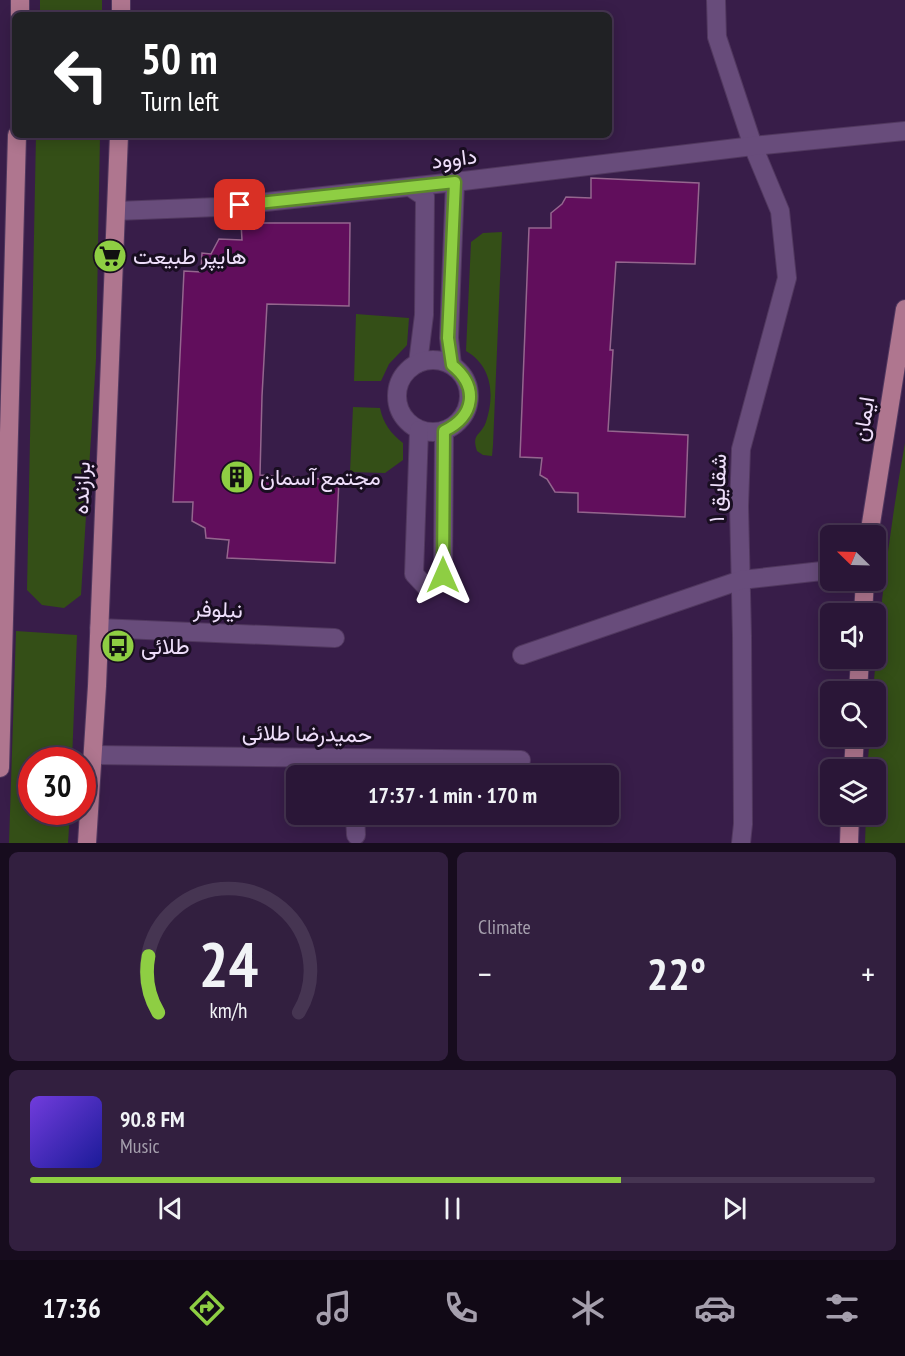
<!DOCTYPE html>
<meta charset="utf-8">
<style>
body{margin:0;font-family:"PT Sans Narrow",Vazirmatn,sans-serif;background:#321f3f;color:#f1f3f6;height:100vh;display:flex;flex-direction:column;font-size:22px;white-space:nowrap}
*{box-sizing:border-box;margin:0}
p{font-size:20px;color:#a59fad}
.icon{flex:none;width:33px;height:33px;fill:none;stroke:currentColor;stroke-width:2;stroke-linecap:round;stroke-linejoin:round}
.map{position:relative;height:843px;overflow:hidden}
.sheet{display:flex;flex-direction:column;gap:9px;padding:9px;background:#170c1e;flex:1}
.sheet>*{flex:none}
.guide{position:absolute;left:12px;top:12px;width:600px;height:126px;border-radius:9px;box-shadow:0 3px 15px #0003,0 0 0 2px #463552;background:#202124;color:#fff;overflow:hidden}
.needle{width:39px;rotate:293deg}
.fabs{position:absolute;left:820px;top:525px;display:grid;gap:12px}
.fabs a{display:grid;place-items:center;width:66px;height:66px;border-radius:9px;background:#2a1637;box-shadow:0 3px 15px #0003,0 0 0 2px #463552;font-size:30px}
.speed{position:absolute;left:18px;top:747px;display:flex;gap:12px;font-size:30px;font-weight:700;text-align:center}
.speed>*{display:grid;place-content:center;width:78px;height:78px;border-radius:50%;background:#2a1637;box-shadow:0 3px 15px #0003,0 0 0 2px #463552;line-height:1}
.speed .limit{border:9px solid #d22;background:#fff;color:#111}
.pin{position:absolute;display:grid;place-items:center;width:51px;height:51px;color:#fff;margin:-26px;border-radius:12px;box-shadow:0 3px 9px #0006}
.me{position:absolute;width:66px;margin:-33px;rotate:0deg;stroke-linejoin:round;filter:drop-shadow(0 0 4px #0008)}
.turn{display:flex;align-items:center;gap:21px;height:126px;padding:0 30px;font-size:27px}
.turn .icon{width:78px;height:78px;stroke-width:2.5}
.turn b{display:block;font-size:42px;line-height:51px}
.big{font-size:45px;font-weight:600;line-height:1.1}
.sheet .card{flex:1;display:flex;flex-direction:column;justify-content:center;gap:9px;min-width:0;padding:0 21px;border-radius:9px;background:#321f3f}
.sheet .dial{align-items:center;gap:0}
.dial svg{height:156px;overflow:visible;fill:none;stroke:#463552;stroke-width:7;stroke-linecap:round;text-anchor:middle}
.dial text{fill:#f1f3f6;stroke:none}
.song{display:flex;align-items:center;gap:18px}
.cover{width:72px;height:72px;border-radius:9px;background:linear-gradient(135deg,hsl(260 70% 55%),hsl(240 70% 35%))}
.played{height:6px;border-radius:3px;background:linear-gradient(90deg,#8ece43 70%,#463552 70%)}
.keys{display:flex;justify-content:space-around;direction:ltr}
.heat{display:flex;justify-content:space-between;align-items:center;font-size:33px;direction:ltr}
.sheet .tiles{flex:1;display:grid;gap:9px;grid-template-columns:1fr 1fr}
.card:last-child{grid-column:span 2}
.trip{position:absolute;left:286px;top:765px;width:333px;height:60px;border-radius:9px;background:#2a1637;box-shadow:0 3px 15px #0003,0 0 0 2px #463552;font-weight:600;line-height:60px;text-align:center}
.menu{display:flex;height:96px;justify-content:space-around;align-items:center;background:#110916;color:#a59fad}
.menu .icon{width:42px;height:42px}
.menu .active{color:#8ece43}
.menu b{font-size:27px;color:#f1f3f6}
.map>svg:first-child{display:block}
</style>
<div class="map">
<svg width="905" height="843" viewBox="0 0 905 843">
<rect width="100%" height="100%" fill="#381d49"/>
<g fill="#344f17">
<rect x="40" y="0" width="62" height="15"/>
<path d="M36,135H100L96,359L81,595L64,608L42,605L27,590Z"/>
<path d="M502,232L493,445L492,456L483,455L477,451C471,433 481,436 486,422C495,395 492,366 466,351L471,242L483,233Z"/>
<path d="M356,314L409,318L407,345L389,364L381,381H354Z"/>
<path d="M353,407L380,408C383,423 391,434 403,443V460L385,473L350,472Z"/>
<path d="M905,443V843H865L866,815L876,814V770L867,769L870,737L876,736V692L873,691C880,609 890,525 905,443Z"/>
<path d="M16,631L77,635L72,760H32V812H70L68,843H9Z"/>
</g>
<g fill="#610e5c" stroke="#94668e" stroke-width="1.5">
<path d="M591,178L699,183L695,264L616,262L610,350H613L608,431L688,435L685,517L578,512V493L555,492L547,479L540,475L542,458L520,457L529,228H551V213L562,204L566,197L591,198Z"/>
<path d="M241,223H350L349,306L267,304L262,396L260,475L339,480L335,563L227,558L229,540L206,538L205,528L192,521L193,502H173L184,271L201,272L202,253L211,254L219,239L242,240Z"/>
</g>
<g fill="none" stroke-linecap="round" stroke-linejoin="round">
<defs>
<g id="minor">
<path d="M716,0L717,37L753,146L780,211L787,278L741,449L739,506L742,636L743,824L741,843"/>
<path d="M410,187L425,197L424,315L418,363"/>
<path d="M116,211L218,207L455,182L753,146L905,131"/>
<circle cx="433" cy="396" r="36"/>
<path d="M452,365L449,338L455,182"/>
<path d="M419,430L414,574L428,589L443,575L444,431"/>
<path d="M99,628L335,638"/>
<path d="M522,655L741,580L831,570"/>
<path d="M93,755L521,760"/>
<path d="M355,814L356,835"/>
</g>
<g id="major">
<path d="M20,15V0"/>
<path d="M121,15V0"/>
<path d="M869,536L905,309"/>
<path d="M863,614L865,580"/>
<path d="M858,692L860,658"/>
<path d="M0,768L17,135"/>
<path d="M853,770L855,736"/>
<path d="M87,843L97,686L119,135"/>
<path d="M849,843L850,814"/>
</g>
</defs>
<use href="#minor" stroke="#51385f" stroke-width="20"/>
<use href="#major" stroke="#51385f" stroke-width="20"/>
<use href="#minor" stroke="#684c7b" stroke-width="18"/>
<use href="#major" stroke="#af768f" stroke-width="18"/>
</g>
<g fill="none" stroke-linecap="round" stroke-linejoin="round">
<defs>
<path id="route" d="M240,205L455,182L448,338L452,365C479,387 475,416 444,431L443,575"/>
</defs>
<use href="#route" stroke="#5c862c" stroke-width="15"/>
<use href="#route" stroke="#8ece43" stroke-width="10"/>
</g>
<defs>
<symbol id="supermarket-disc" viewBox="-11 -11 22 22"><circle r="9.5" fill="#8ece43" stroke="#190e21"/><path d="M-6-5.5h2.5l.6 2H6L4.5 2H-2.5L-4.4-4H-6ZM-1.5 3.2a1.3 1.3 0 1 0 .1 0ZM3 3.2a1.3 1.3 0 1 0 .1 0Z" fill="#111"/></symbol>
<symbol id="building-disc" viewBox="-11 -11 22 22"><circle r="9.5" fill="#8ece43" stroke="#190e21"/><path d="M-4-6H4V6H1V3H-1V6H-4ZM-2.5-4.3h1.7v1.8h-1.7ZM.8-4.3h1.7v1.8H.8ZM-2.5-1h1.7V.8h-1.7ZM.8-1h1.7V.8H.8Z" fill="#111"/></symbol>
<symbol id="bus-disc" viewBox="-11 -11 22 22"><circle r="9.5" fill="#8ece43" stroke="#190e21"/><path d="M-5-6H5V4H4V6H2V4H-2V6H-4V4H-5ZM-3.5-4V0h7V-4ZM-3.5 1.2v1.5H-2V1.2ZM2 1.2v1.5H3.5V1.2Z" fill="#111"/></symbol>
</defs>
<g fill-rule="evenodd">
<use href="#supermarket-disc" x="91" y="237" width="38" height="38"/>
<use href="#building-disc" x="218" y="458" width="38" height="38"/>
<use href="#bus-disc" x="99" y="627" width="38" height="38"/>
</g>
<g text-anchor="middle" stroke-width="6" stroke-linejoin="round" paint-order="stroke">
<g font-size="22" fill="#eedefa" stroke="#190e21">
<text transform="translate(454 158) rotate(-7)" y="8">داوود</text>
<text transform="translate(863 419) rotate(-81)" y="8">ایمان</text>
<text transform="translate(81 488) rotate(-88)" y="8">برازنده</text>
<text transform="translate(717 488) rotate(-88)" y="8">شقایق ۱</text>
<text transform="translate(218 609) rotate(2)" y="8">نیلوفر</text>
<text transform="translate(307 733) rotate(1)" y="8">حمیدرضا طلائی</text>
</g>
<g font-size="22" fill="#eedefa" stroke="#190e21" text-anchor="start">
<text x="133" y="264">هایپر طبیعت</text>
<text x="260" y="485">مجتمع آسمان</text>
<text x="141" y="654">طلائی</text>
</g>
</g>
</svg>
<div class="fabs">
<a><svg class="needle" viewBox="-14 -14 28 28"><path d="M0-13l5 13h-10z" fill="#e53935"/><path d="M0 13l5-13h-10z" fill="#a59fad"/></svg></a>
<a><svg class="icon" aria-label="sound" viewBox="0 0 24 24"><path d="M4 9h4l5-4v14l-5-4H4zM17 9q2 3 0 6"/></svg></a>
<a><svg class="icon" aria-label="search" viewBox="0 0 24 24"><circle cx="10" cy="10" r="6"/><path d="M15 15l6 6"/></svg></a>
<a><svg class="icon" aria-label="layers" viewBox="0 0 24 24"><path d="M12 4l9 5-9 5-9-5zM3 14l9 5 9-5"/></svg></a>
</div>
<div class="speed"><div class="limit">30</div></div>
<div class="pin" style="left:240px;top:205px;background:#d93025"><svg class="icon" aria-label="arrive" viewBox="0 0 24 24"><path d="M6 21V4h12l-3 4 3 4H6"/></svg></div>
<svg class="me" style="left:443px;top:575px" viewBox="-20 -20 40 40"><path d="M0-17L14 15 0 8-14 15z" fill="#8ece43" stroke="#fff" stroke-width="4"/></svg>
<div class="trip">17:37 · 1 min · 170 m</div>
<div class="guide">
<div class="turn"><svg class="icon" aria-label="left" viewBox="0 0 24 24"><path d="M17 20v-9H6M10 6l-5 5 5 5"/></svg><div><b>50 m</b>Turn left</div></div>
</div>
</div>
<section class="sheet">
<div class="tiles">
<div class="card dial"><svg viewBox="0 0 100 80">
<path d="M14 69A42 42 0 1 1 86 69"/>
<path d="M14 69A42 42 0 0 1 9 40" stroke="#8ece43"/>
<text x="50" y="56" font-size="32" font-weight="700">24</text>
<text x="50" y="72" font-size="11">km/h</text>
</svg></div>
<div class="card"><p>Climate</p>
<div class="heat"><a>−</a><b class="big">22°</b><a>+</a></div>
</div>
<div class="card">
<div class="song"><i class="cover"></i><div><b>90.8 FM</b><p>Music</p></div></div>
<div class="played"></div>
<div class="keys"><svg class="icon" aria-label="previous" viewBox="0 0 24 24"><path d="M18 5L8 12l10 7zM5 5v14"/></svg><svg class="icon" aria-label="pause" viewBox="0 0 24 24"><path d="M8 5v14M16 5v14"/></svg><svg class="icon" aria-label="next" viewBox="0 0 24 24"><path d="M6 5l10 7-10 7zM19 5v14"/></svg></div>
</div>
</div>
</section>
<nav class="menu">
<b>17:36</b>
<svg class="icon active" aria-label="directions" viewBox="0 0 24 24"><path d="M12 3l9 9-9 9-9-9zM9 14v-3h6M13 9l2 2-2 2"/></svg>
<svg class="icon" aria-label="music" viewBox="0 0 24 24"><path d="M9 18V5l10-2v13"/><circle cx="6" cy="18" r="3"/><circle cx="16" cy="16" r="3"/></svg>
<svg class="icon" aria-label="phone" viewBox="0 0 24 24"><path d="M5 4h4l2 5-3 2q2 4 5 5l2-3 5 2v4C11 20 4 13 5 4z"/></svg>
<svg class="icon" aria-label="climate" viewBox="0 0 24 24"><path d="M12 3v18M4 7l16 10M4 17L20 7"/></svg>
<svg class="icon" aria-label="car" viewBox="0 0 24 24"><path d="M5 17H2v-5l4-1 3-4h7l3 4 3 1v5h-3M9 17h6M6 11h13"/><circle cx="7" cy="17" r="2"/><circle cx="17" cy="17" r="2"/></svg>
<svg class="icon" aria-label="filters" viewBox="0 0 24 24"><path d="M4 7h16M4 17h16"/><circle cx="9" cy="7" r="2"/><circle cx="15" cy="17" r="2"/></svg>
</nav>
